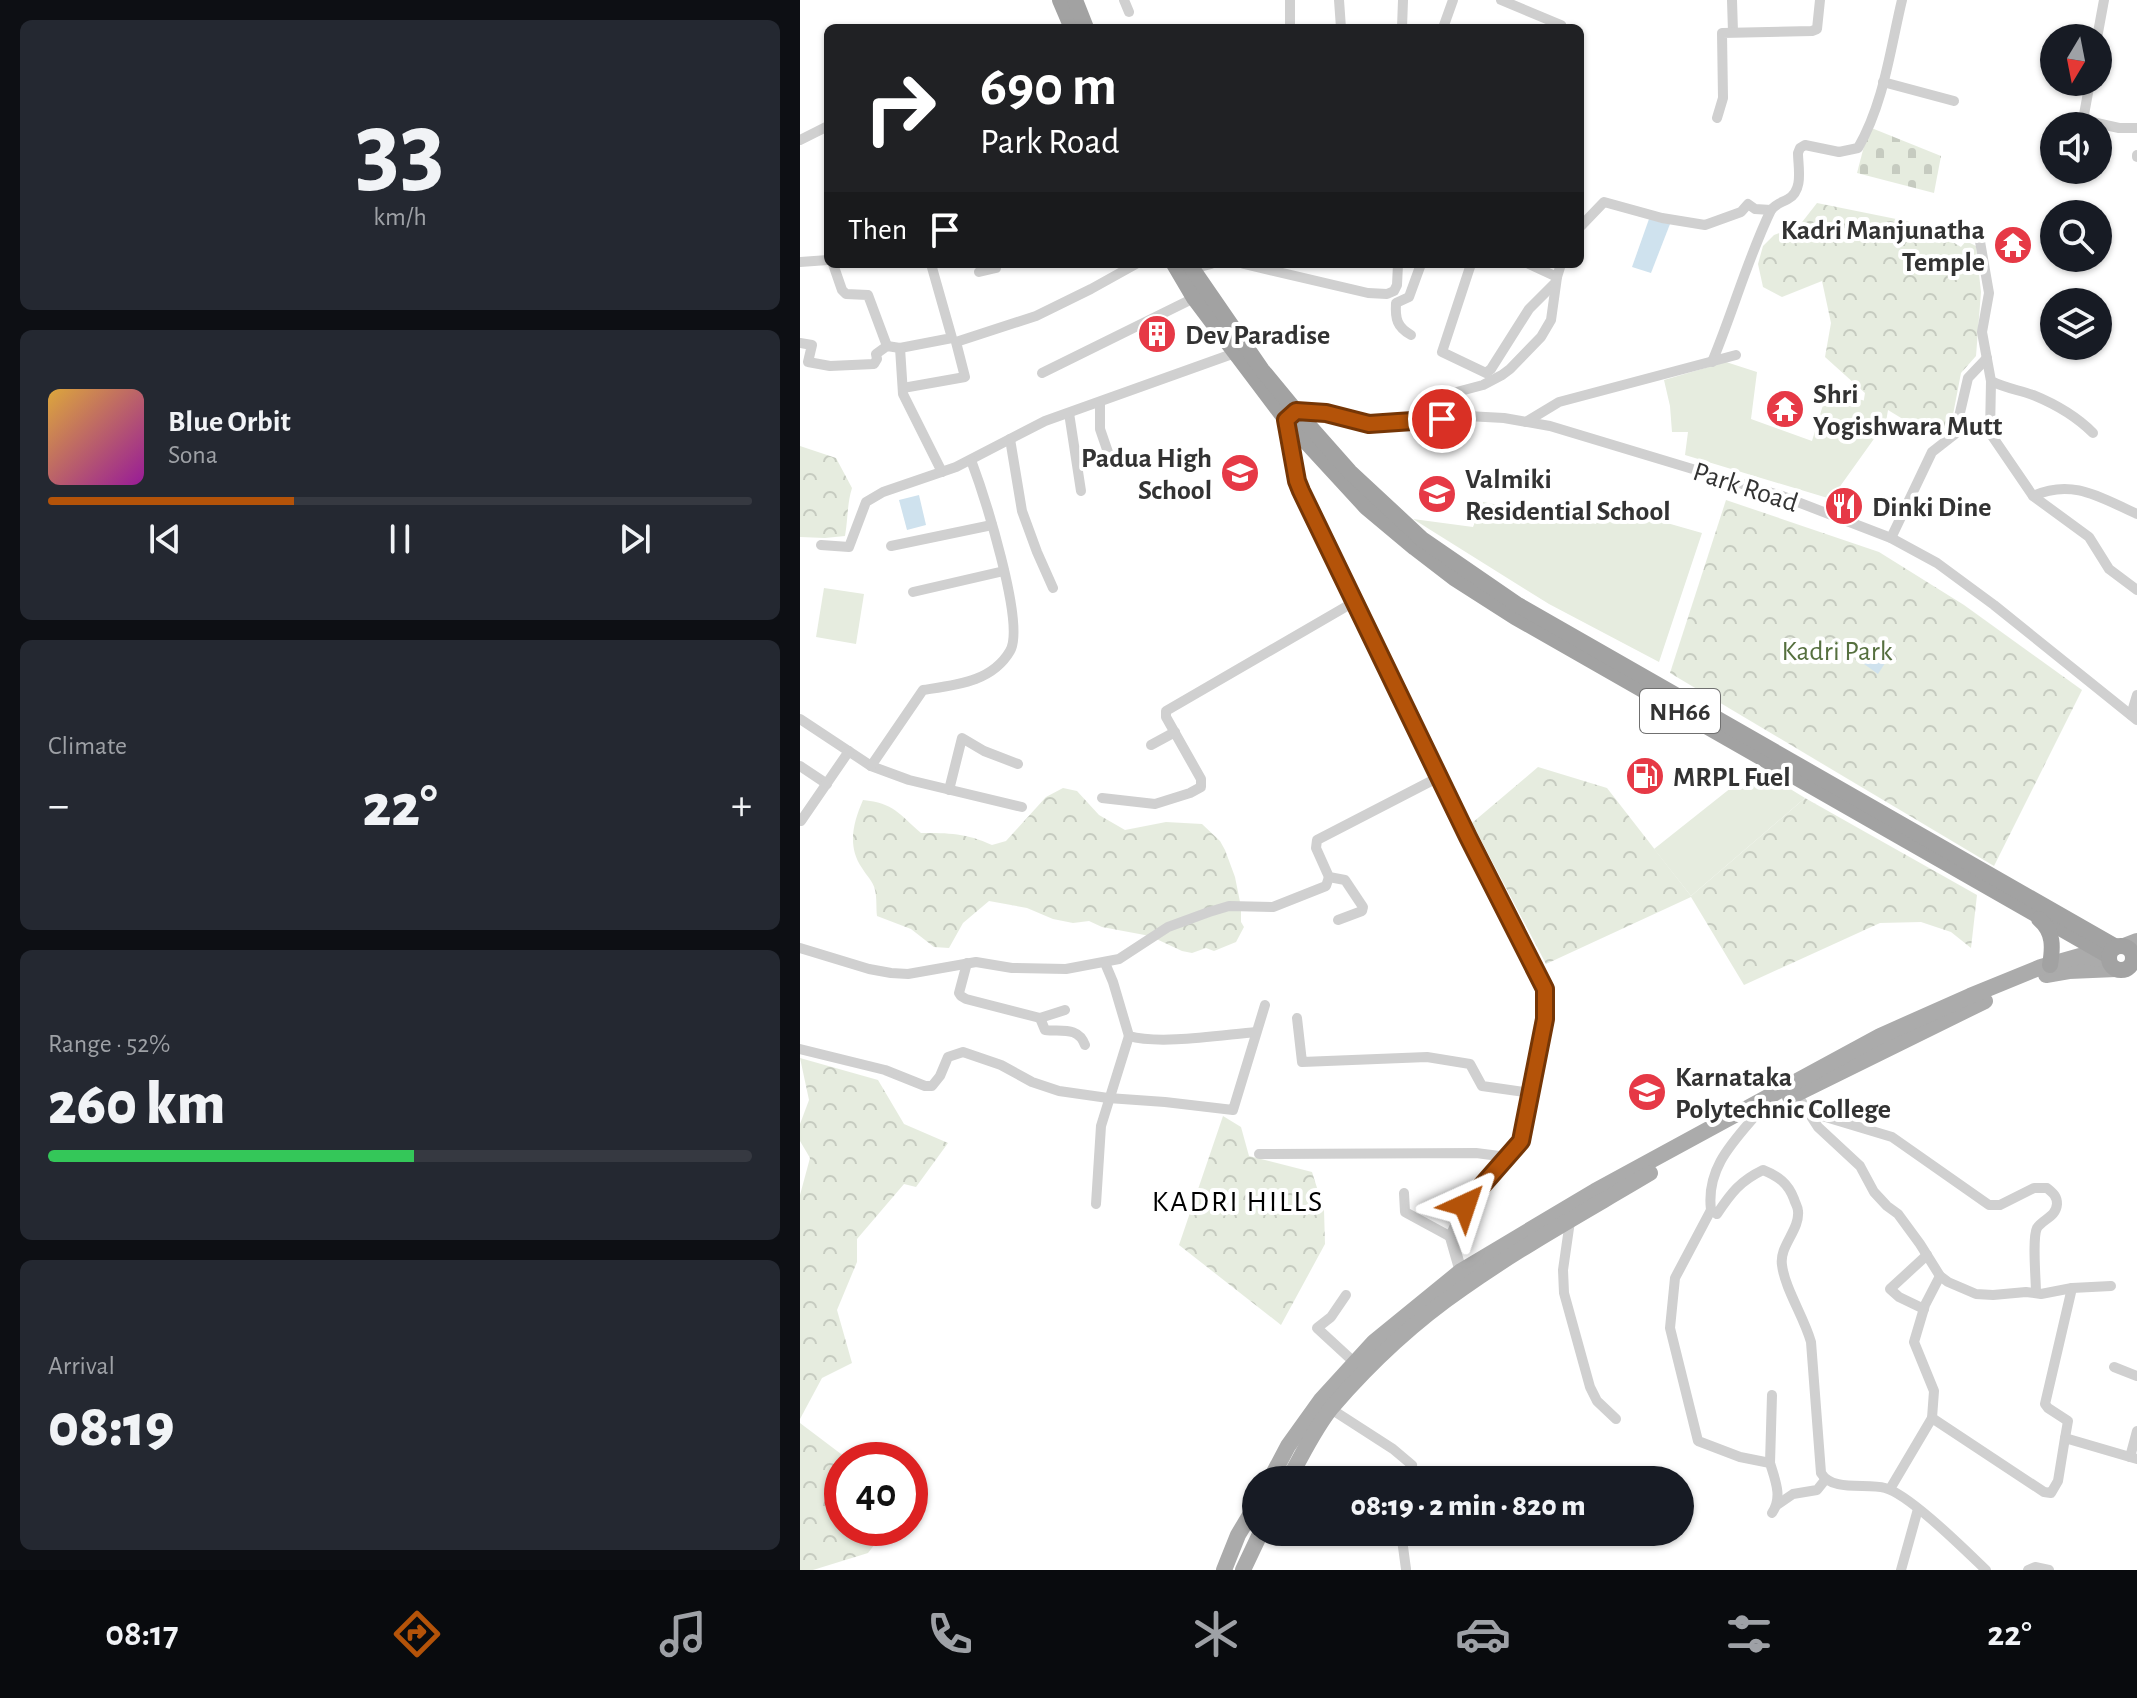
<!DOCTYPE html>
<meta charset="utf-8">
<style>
body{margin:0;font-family:"Alegreya Sans",sans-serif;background:#242831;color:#f1f3f6;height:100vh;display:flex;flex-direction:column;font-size:30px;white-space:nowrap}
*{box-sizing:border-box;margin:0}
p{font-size:26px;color:#9ea1a6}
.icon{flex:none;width:44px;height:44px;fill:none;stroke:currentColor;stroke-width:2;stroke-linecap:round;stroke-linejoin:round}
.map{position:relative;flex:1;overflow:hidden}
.details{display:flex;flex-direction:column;gap:20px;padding:20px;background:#0d0f14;width:800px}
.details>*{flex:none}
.guide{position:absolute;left:24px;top:24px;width:760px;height:244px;border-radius:12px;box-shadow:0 2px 6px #0004;background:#202124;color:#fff;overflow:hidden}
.needle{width:52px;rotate:190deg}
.fabs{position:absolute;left:1240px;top:24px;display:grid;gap:16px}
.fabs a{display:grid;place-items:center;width:72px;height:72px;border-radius:50%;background:#171b24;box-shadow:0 2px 6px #0004;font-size:40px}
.speed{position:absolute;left:24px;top:1442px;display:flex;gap:16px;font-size:40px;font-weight:700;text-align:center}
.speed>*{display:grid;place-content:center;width:104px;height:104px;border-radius:50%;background:#171b24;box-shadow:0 2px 6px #0004;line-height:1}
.speed .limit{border:12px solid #d22;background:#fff;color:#111}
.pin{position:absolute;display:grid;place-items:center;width:68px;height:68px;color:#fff;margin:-34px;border:4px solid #fff;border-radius:50%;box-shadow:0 2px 8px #0007}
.me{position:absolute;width:88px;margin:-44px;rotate:42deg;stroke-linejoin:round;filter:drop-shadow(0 0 6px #0008)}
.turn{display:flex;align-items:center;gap:28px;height:168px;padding:0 24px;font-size:36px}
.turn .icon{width:104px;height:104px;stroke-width:2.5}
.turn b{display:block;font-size:56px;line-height:68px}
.then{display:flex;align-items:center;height:76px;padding:0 24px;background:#0003;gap:16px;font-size:30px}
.big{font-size:60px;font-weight:800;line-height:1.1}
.details .card{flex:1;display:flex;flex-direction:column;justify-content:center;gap:12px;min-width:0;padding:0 28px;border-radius:12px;background:#242831}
.details .dial{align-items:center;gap:0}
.dial b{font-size:104px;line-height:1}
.song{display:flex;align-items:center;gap:24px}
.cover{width:96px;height:96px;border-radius:12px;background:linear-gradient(135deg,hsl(40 70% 55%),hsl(300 70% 35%))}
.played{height:8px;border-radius:4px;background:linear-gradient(90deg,#b45309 35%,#363941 35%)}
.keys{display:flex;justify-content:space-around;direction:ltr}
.heat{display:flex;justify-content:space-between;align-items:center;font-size:44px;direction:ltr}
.charge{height:12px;border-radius:6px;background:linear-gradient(90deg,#34c759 52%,#363941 0)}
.trip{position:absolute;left:442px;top:1466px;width:452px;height:80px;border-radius:40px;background:#171b24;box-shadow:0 2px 6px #0004;font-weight:800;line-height:80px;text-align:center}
.dock{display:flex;height:128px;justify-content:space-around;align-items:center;background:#090b0e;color:#9ea1a6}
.dock .icon{width:56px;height:56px}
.dock .active{color:#b45309}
.dock b{font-size:36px;color:#f1f3f6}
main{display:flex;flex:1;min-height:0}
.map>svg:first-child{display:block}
</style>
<main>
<section class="details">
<div class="card dial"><b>33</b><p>km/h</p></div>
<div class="card">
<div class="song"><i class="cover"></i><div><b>Blue Orbit</b><p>Sona</p></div></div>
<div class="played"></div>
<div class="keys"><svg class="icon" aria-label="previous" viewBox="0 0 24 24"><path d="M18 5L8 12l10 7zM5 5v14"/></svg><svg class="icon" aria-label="pause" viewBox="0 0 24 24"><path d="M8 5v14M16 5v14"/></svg><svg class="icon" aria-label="next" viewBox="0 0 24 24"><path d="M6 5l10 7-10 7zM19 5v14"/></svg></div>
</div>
<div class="card"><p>Climate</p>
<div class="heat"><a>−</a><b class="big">22°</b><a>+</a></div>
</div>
<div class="card"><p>Range · 52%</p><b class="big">260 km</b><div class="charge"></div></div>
<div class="card"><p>Arrival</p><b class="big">08:19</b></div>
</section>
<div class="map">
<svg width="1337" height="1570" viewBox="0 0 1337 1570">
<defs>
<pattern id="forest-crowns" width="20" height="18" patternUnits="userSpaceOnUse" patternTransform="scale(2)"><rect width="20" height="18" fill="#e6ecdf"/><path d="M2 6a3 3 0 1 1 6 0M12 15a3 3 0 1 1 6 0" fill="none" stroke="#c6cbc0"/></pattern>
<pattern id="cemetery-stones" width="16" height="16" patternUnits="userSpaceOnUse" patternTransform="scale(2)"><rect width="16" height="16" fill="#e6ecdf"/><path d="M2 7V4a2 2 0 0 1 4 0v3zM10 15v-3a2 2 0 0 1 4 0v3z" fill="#c6cbc0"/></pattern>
</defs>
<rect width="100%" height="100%" fill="#fff"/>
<g fill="#e6ecdf">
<path d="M926,362L957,372L951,419L1012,441L1027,392L1062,400L1088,410L1086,422L1031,499L885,455L888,432H872L870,406L864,380Z"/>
<path d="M683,502L796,524L804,505L902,533L859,662L749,604L613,519L673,527Z"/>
<path d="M24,588L64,594L56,644L16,637Z"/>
<path d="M956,768L1005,798L891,896L854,849Z"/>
</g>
<g fill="url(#forest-crowns)">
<path d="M1017,203L1106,221L1130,228L1161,247L1166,241L1176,246L1181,292L1176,356L1161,373L1151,425L1129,435L1088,410L1062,411L1065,393L1025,357L1031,323L1022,281L982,297L963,287L958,264L963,246L974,235L999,226Z"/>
<path d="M0,446L36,458L52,488C47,504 48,519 45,536L25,538L0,537Z"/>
<path d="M926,500L1079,552L1164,605L1282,690L1194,866L870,673Z"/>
<path d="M738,767L807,788L891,896L1005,798L1177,895L1171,948L1151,932L1121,922L1080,923L944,985L891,897L746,964L672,823Z"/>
<path d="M263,788L277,791L299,815L325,830L366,822L402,824L420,841L425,850L435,877L441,907V922L444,927L436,942L414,951L406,948L392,953L382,951L350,936L302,927L289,921L273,923L253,919L227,908L189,901L163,923L149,948L134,947L111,929L77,916C76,908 77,898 75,890C73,881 66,875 62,868C47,846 53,823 63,800C94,803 99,814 121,833C149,833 166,833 192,845L206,841L246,797Z"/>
<path d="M0,1058L78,1080L104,1124L148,1143L116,1187L104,1184L57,1239V1262L37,1310L52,1363L22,1378L0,1419V1195L10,1158L0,1141V1124L9,1100Z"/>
<path d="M423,1116L441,1127L449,1156L512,1172L524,1210L525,1244L481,1325L379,1245Z"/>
<path d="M0,1423L49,1460H42V1528H87L68,1553L13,1570H0Z"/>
</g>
<path fill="url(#cemetery-stones)" d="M1069,127L1141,156L1134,193L1057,173Z"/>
<g fill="#cfe2ee">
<path d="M849,219L870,224L851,273L832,267Z"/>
<path d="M119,495L126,525L107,530L99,500Z"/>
<path d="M1072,651L1087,660L1078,674L1064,664Z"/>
</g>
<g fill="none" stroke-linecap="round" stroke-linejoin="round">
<g stroke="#d0d0d0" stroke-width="10">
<path d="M324,0L329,12"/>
<path d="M539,0L541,28"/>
<path d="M701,0L761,25L760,28"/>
<path d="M932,0L933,32"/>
<path d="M490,28V0"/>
<path d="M602,28L603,0"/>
<path d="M643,28L653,0"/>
<path d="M1297,38L1304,0"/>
<path d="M1083,82L1154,101"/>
<path d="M1290,82L1283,120L1319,128H1337"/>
<path d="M917,118L923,98L922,33L1012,31L1017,29L1020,0"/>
<path d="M0,140L28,126"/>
<path d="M1337,155V157"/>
<path d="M780,227L804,202L862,218L905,225L941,212L948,204L955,209L971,210C977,203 981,203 988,199C1004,190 998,167 998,153L1000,148L1005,145L1039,152L1058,148C1084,103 1090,50 1102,0"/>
<path d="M1178,230L1189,293L1182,332L1191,381C1205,388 1219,390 1233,395C1255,404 1277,417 1293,433"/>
<path d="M0,262L28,260"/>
<path d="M33,264L42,290L46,294L68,295L87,346"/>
<path d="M444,264L568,293L587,294L594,291L597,285L598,264"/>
<path d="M671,264L642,352L686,373L691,369L729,309L756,282"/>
<path d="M729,264L757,277"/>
<path d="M392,269L411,264"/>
<path d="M179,272L196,268L195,264"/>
<path d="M611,335C597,327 595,319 596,303L609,297L621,264"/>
<path d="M0,343L12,345L8,362L30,366L74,364L77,359L76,354L87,346L100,348L152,338L131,264"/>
<path d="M100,348L103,394L142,472"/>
<path d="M912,362C933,312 947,260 971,210"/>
<path d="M242,373L394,298"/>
<path d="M1191,381L1190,433L1233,496L1289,537L1309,569L1337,590"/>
<path d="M103,388L165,377L156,342L236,316L291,289L336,264"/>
<path d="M300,402V429L311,461"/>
<path d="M496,411L526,413L569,424L606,423L667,416L704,418L750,426L982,496L1091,538L1137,563L1194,605L1337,720"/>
<path d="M269,413L281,491"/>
<path d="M616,422L619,402L683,385L702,375L710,369L741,337L751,320L757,277L761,264"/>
<path d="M726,422L759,402L936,355"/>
<path d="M210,439L222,511L237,552L253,588"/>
<path d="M1233,496C1273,478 1301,498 1337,514"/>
<path d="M1091,538L1132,452L1155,434L1168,378L1187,358"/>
<path d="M21,545L49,547L66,502L83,492L156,467L245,421L435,353"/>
<path d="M91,546L192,525"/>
<path d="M113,592L204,571"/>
<path d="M1331,715L1337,695"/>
<path d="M0,719L71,766L109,780L222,807"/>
<path d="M351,745L375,732"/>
<path d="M0,766L27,784"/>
<path d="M71,766L123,690C156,685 192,682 210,651C226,624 183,492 171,460"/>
<path d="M149,790L162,738L184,751L218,764"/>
<path d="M302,798L355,804L390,793L401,787V779L366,717V711L554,602"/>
<path d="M1,821L49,751"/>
<path d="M538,920L562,911L563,907L545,880L529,877L516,848L517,840L639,777"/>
<path d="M0,948L69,969L91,973L108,974L176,962L212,968L266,969L319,959L368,927L409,912L429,906L473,907L526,886L529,877"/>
<path d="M167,963L159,993L161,996L166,999L240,1018L265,1010"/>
<path d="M305,963L313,982L329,1036C360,1045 421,1035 456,1032"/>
<path d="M240,1018L245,1030C261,1032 278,1026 285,1045"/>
<path d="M497,1018L502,1062L627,1057L670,1064L682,1086L731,1093"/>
<path d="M0,1049L85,1070L125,1086H132L140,1076L148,1057L163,1052L201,1065L232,1082L259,1091L308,1098L365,1102L433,1110L465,1005"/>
<path d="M996,1093L1018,1127L1060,1166L1074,1192L1087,1206L1098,1214L1120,1244L1140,1276L1148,1282L1176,1294L1193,1295L1226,1292L1241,1294L1272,1288L1245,1404L1248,1408L1268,1421L1265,1438"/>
<path d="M1009,1112L1092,1137L1189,1205H1200L1234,1188H1247C1253,1193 1257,1196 1257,1204C1256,1217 1243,1219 1237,1228C1232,1238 1236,1280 1236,1293"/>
<path d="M956,1115C932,1143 906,1169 911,1210L917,1214C931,1193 940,1181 963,1170C978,1176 988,1183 994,1199C995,1203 998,1207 998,1211C1000,1230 979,1246 982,1265C985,1289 1004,1317 1011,1342L1021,1473C1032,1492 1066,1483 1085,1488C1109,1494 1166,1551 1186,1570"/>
<path d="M459,1154L676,1153L707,1157"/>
<path d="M604,1193L605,1212L651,1237"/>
<path d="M296,1204L301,1126L329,1036"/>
<path d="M911,1210L875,1278L870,1328L898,1441L940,1457L970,1463C975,1480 983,1497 972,1513"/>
<path d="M770,1221L763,1270L764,1293L790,1387L797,1401L816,1419"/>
<path d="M1272,1288L1311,1286"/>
<path d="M546,1295L531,1317L517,1328L555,1363"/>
<path d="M1124,1309L1099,1297L1090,1289L1127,1255"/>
<path d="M1314,1367L1337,1376"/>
<path d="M531,1409L593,1449L612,1465L602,1480"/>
<path d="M1132,1418L1134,1391L1114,1342L1125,1305L1140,1276"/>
<path d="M1337,1431L1330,1457L1337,1459"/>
<path d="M970,1463L972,1395"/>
<path d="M1090,1489L1132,1418L1244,1492L1251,1493L1258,1481L1265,1438L1330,1457"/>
<path d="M977,1505L993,1494L1017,1490L1025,1480"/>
<path d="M601,1532L606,1569"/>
<path d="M1101,1570L1118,1509"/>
<path d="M1228,1570L1235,1567L1249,1570"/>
</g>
<path stroke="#d0d0d0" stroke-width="12" d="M487,420L497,481L501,491L668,837L745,989V1019L721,1141L665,1205L651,1237L663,1279"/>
<g stroke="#ababab" stroke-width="16">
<path d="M1324,946L1337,941"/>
<path d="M1246,975L1269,971L1316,969"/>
<path d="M990,1097L1185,1001"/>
<path d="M470,1480L488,1446L521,1400L574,1342L661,1271L795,1191L1080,1036L1170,996L1241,967L1280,956L1309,960"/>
<path d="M488,1480C502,1456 514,1429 532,1407C570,1363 615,1321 663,1288C722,1246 788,1210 850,1173"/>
<path d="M424,1570L438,1535L456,1505"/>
<path d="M443,1570L461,1532"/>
</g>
<g stroke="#a2a2a2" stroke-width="16">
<path d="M260,0L272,28"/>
<path d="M275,0L286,28"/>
<path d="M374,264L394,298L486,420L566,507L615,548L654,578L715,617L1309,956"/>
<path d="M389,264L462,370L496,411L550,472L622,539L718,605L1316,947"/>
<path d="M1239,919C1254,932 1253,947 1250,965"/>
<circle cx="1321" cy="958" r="12"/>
</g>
</g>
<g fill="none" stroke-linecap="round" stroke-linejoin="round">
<defs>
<path id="route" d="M642,419L569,424L526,413L496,411L486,420L497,481L501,491L668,837L745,989V1019L721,1141L665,1205"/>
</defs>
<use href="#route" stroke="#753606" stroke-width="20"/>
<use href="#route" stroke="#b45309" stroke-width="14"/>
</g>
<defs>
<symbol id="temple-disc" viewBox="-11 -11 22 22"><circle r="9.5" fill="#e63946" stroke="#fff"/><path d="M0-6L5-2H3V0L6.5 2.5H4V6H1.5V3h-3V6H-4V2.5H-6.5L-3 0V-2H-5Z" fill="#fff"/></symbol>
<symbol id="building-disc" viewBox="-11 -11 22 22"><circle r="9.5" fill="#e63946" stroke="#fff"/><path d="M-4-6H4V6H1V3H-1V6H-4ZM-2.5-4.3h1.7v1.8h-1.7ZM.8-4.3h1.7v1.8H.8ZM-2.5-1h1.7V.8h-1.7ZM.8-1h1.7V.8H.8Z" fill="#fff"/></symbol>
<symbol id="school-disc" viewBox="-11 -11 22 22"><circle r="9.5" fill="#e63946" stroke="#fff"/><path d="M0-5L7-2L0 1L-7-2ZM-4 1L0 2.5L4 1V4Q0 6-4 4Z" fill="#fff"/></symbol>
<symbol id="restaurant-disc" viewBox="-11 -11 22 22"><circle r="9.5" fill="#e63946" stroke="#fff"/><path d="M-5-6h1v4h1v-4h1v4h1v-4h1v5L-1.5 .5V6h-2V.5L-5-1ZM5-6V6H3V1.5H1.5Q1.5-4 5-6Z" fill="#fff"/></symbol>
<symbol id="fuel-disc" viewBox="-11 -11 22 22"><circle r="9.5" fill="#e63946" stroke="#fff"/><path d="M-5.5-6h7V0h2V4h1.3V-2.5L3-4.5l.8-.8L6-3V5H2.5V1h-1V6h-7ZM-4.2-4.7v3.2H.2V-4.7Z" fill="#fff"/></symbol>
<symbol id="university-disc" viewBox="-11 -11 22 22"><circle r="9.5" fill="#e63946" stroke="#fff"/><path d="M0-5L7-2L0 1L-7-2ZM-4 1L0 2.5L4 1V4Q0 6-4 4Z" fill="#fff"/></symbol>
</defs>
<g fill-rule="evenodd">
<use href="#temple-disc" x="1191" y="223" width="44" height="44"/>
<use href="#building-disc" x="335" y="312" width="44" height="44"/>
<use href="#temple-disc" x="963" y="387" width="44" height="44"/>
<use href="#school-disc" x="418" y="451" width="44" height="44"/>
<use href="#school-disc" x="615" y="472" width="44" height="44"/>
<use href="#restaurant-disc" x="1022" y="484" width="44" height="44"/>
<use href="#fuel-disc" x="823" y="754" width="44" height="44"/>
<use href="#university-disc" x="825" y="1070" width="44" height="44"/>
</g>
<g text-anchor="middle" stroke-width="8" stroke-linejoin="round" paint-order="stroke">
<rect fill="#fff" stroke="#707070" stroke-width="2" x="840" y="689" width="80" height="44" rx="6"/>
<g font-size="26" font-weight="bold" fill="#333">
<text x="880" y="720">NH66</text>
</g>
<g font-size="28" font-weight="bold" fill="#333" stroke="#fff" text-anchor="start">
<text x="1185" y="239" text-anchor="end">Kadri Manjunatha<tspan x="1185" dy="32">Temple</tspan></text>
<text x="385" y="344">Dev Paradise</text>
<text x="1013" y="403">Shri<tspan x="1013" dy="32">Yogishwara Mutt</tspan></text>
<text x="412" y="467" text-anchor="end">Padua High<tspan x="412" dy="32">School</tspan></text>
<text x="665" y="488">Valmiki<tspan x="665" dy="32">Residential School</tspan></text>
<text x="1072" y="516">Dinki Dine</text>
<text x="873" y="786">MRPL Fuel</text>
<text x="875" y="1086">Karnataka<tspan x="875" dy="32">Polytechnic College</tspan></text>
</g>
<g font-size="28" fill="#333" stroke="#fff">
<text transform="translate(946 486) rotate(18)" y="10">Park Road</text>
</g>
<g font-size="28" fill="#56703f" stroke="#fff">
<text x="1037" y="660">Kadri Park</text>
</g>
<g font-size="30" letter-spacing="2" fill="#000" stroke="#fff">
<text x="438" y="1211">KADRI HILLS</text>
</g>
</g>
</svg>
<div class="fabs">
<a><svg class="needle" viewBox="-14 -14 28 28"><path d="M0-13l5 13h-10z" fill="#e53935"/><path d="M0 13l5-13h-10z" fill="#9ea1a6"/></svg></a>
<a><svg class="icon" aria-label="sound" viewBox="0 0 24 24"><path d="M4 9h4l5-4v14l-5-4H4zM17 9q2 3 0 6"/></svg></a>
<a><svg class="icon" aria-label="search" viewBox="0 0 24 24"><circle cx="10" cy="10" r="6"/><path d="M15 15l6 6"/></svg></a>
<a><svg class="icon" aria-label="layers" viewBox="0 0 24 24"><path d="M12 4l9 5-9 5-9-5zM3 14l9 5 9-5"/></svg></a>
</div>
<div class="speed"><div class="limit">40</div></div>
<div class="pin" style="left:642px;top:419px;background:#d93025"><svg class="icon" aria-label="arrive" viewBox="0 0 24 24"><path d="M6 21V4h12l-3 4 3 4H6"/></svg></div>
<svg class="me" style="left:665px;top:1205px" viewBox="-20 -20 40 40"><path d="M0-17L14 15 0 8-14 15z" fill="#b45309" stroke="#fff" stroke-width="4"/></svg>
<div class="trip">08:19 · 2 min · 820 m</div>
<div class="guide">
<div class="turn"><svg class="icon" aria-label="right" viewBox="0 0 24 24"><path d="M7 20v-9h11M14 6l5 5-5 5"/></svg><div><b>690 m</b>Park Road</div></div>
<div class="then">Then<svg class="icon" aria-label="arrive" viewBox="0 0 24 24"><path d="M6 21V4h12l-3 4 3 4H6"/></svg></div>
</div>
</div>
</main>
<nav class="dock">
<b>08:17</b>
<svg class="icon active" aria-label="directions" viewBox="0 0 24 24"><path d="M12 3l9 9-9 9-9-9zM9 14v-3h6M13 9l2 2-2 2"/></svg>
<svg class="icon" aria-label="music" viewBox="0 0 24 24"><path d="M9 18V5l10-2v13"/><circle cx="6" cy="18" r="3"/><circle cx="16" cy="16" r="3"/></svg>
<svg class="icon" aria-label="phone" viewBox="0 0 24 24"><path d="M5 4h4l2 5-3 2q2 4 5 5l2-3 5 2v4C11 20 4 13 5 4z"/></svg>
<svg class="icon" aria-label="climate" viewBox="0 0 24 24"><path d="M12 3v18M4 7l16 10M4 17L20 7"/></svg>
<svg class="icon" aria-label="car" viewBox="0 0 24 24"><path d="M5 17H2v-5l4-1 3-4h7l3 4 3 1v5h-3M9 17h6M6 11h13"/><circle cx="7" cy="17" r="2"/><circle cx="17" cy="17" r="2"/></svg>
<svg class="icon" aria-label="filters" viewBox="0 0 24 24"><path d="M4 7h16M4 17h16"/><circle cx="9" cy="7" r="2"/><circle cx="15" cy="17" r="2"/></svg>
<b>22°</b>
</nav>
